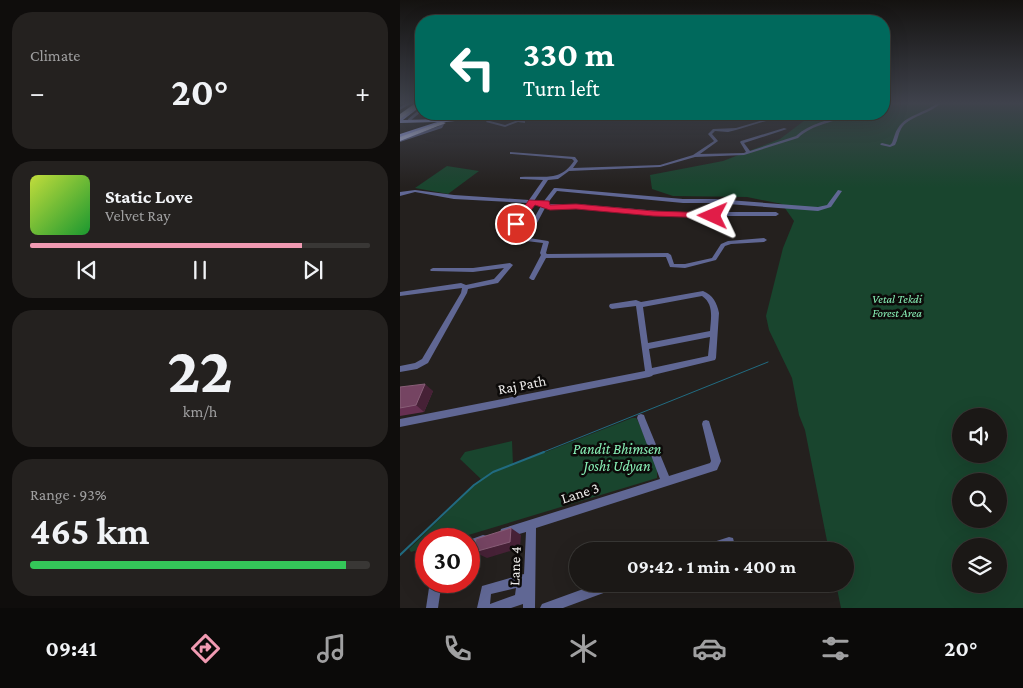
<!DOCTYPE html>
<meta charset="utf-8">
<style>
body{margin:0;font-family:"Crimson Pro",serif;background:#24211f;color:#f1f3f6;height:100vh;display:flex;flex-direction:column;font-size:19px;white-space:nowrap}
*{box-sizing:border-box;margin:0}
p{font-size:16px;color:#a0a0a1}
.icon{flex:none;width:28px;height:28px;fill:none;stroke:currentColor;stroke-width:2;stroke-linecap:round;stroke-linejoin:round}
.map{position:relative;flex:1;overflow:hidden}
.details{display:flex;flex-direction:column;gap:12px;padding:12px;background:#0f0d0c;width:400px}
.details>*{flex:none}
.banner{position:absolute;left:15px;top:15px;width:475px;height:105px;border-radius:20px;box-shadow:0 5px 20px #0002,0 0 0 1px #393735;background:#00695c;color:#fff;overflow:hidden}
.controls{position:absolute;left:552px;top:408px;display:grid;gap:10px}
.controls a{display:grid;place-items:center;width:55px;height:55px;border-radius:50%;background:#1b1816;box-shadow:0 5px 20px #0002,0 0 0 1px #393735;font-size:25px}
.speed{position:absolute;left:15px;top:528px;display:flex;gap:10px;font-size:25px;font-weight:700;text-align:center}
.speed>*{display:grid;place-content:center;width:65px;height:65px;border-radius:50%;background:#1b1816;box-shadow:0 5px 20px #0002,0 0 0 1px #393735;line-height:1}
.speed .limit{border:8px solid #d22;background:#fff;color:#111}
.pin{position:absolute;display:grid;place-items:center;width:42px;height:42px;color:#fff;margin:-21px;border:2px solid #fff;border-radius:50%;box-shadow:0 1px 5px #0007}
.me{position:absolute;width:55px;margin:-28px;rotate:271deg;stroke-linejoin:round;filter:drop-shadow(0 0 4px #0008)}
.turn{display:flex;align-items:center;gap:18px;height:105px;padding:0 25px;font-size:22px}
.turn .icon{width:65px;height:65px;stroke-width:2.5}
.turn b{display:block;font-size:35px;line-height:42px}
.big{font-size:38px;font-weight:700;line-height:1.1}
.details .tile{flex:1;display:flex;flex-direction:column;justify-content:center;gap:8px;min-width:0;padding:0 18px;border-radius:20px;background:#24211f}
.details .dial{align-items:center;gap:0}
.dial b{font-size:65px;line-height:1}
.song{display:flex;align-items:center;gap:15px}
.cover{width:60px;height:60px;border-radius:8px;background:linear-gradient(135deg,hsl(70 70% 55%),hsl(130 70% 35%))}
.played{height:5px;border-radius:2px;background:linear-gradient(90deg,#f19ab2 80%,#393735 80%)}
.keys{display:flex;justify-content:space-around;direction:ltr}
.heat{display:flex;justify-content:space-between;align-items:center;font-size:28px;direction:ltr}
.charge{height:8px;border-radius:4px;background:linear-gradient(90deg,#34c759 93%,#393735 0)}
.trip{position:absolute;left:169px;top:542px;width:285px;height:50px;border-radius:25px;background:#1b1816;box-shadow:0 5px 20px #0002,0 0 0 1px #393735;font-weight:700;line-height:50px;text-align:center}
.tab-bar{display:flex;height:80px;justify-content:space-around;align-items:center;background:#0b0a09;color:#a0a0a1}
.tab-bar .icon{width:35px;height:35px}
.tab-bar .on{color:#f19ab2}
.tab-bar b{font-size:22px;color:#f1f3f6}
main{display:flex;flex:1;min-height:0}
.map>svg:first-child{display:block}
</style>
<main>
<section class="details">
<div class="tile"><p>Climate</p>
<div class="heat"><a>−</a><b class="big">20°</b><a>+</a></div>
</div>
<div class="tile">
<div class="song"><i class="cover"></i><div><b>Static Love</b><p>Velvet Ray</p></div></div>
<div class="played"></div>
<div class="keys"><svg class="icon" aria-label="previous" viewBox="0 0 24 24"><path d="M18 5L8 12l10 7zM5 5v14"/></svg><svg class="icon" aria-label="pause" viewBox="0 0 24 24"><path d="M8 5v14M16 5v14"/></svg><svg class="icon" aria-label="next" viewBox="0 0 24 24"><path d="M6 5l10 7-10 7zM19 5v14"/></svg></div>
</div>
<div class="tile dial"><b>22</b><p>km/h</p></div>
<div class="tile"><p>Range · 93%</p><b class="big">465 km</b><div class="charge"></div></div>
</section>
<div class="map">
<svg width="623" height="608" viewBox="0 0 623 608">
<rect width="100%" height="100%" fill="#24201e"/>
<g fill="#19452e" fill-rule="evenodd">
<path d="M484,102H623V608H441L436,584H445V551H429L405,430L399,415L392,378L369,330L366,316L383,248L394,221L382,204L347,197L273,196L252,189L250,175L323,161L380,139L413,114H484ZM561,416H599V454H561ZM561,481H599V519H561ZM561,546H599V584H561Z"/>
<path d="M47,166L79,171L48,194L15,188Z"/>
<path d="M232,418H236L238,421L257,467V478L55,539H26V547L11,552L9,549L81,479L60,459L65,452L112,441L113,465Z"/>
</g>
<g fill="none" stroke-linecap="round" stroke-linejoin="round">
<path stroke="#216b81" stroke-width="1" d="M141,453L368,362"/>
<path stroke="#216b81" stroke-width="2" d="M0,555L74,485L93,472L144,452"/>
<g fill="#606794" fill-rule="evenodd">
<path d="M9,102H13L0,110V107Z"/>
<path d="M538,102H542C531,114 508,116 501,129C498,134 498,140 495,145L490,147L481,145L480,144L482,143L490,145L492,143C494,138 495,132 498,128C507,114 527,113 538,102Z"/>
<path d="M20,109H21V112L10,121H8V119Z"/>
<path d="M65,114H70L62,118L59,117Z"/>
<path d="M114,114H118L116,119L100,121L92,119L90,121L105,125L118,120L125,121V123L118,122L105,127L86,122L90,117L100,119L113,117Z"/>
<path d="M447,114H452C434,123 414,123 398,138L344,155L295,157L260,167L169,171L158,179L148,180L134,201H144L154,188H156L283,199H315L418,207L427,205L438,190L442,191L431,207L418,211L315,203H283L157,191L147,204H176L270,212H376L379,214L376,216H270L176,208H145L129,238L148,241L149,242L146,253L147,254L268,253L271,255L274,264H285L312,258L321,244L328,241L364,238L367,240L364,242L331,244L325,246L316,260L285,268L270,267L266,257L146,258L134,280H132L129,278L141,255L140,253L143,243L126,241L123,238L142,204H132L118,226L116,227L113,225L127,203L54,199L15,192L0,196V192L15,190L54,195L129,200L143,180L122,179H120V177C143,175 159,183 174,161L172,159L112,154H110V152L175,157L178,161L173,168L260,165L293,155L314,141L308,134L313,129L336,128L373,117L376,118L336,130L328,132L315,131L312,134L318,141L300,154L344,153L346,152L340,142L341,141L384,128L387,129L344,143L350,151L396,136C410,123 429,120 447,114Z"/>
<path d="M42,122L45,123L42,128L0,142V140L39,126Z"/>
<path d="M110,263L113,265L98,283L68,289L67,293L28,363L17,369L0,372V366L15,363L22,359L61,293L62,288L0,296V292L61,283L66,285L94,279L104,268L73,272L31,271L30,270L31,269L33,268H73Z"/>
<path d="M303,291C313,295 317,303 319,313L316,358L315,360L253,375L252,376L249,377L0,427V419L245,371L236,306L212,309L210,308L209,306L210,304L236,300L241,302ZM302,296C314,304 311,318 310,331L248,343L243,307ZM310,337L308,356L252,368L249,349Z"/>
<path d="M241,414L244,415L245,418L269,476L310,463L311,461L302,424L303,421L306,420L309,421L321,461L317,470L136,528L135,608H123V604L111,608H77L82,586L124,574L126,532L105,538L101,537L100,533L101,529L260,479L237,418L238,415ZM116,588L115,595L90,604L91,594Z"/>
<path d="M83,535L87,536L88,540L87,544L69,550V540Z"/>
<path d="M329,537L333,538L334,542L333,546L318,551H297L298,547Z"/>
<path d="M30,581H42L38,608H26Z"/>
<path d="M197,584H219L217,588L163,608H140L142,604Z"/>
</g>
<path fill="#a4affa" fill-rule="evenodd" d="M19,103H21V106L3,120L41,119L43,120L80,114H88L55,121L46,122L0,138V134L37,122L0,123V118Z"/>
<g fill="#c9d1fe" fill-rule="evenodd">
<path d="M17,102H21V104L0,119V114Z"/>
<path d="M41,122L46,123L0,141V137Z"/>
</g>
</g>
<path fill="#662f51" d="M0,387L33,391L24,412L0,416Z"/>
<g fill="#462136">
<path d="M25,384L33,391L24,412L16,405Z"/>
<path d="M111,528L121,535L120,548L87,558L74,552Z"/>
</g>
<g fill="#754462" stroke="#885e77">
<path d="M25,384L16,405L0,408V387Z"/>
<path d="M111,528L110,542L74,552L76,539Z"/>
</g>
<linearGradient id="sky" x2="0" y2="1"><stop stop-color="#141210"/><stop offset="0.55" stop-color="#3f424c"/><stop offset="1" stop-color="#3f424c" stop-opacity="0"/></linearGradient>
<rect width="623" height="187" fill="url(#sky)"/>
<path fill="#e11d48" stroke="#92132f" d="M129,200L149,201L150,205L176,204L253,211L313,213L318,216L313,218L253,216L176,209L150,210L135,205L119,226H113L111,224Z"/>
<g text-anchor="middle" stroke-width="5" stroke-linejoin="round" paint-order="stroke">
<g font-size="12" font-style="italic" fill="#89f1b7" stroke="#0c0a09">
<text x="497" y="303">Vetal Tekdi<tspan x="497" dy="14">Forest Area</tspan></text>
</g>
<g font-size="15" fill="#eeecea" stroke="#0c0a09">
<text transform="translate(122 385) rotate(-11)" y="5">Raj Path</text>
<text transform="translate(180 493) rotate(-18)" y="5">Lane 3</text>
<text transform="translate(115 566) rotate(-88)" y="5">Lane 4</text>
</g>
<g font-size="15" font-style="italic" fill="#89f1b7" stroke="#0c0a09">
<text x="217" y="454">Pandit Bhimsen<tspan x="217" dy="17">Joshi Udyan</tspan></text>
</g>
</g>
</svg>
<div class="controls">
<a><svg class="icon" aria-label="sound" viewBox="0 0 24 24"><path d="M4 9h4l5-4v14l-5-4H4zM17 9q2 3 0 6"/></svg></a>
<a><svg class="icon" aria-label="search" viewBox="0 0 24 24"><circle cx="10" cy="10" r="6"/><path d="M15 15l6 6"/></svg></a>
<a><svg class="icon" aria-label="layers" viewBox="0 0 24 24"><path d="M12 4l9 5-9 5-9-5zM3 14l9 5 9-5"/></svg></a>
</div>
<div class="speed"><div class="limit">30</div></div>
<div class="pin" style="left:116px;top:224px;background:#d93025"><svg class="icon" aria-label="arrive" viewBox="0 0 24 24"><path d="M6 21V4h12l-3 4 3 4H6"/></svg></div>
<svg class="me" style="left:313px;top:216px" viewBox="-20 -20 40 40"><path d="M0-17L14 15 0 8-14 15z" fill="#e11d48" stroke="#fff" stroke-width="4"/></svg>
<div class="trip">09:42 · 1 min · 400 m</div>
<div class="banner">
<div class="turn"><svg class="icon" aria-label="left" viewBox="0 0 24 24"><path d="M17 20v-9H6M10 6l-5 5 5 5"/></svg><div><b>330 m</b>Turn left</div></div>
</div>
</div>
</main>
<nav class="tab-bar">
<b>09:41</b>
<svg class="icon on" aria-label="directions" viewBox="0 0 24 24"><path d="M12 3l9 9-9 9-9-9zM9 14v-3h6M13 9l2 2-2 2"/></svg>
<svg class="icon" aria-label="music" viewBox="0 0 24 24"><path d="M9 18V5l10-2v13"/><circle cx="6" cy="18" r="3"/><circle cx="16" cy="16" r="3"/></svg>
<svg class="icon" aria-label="phone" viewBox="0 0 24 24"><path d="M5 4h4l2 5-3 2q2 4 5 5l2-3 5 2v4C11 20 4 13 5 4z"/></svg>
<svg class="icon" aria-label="climate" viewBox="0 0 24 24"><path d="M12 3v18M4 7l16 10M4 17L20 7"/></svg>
<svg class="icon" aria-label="car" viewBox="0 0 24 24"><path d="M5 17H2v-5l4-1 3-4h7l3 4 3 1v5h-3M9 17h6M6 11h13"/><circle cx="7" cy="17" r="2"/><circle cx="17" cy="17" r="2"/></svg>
<svg class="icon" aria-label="filters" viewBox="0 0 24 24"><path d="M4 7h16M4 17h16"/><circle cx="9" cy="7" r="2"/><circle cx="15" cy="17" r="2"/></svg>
<b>20°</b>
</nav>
